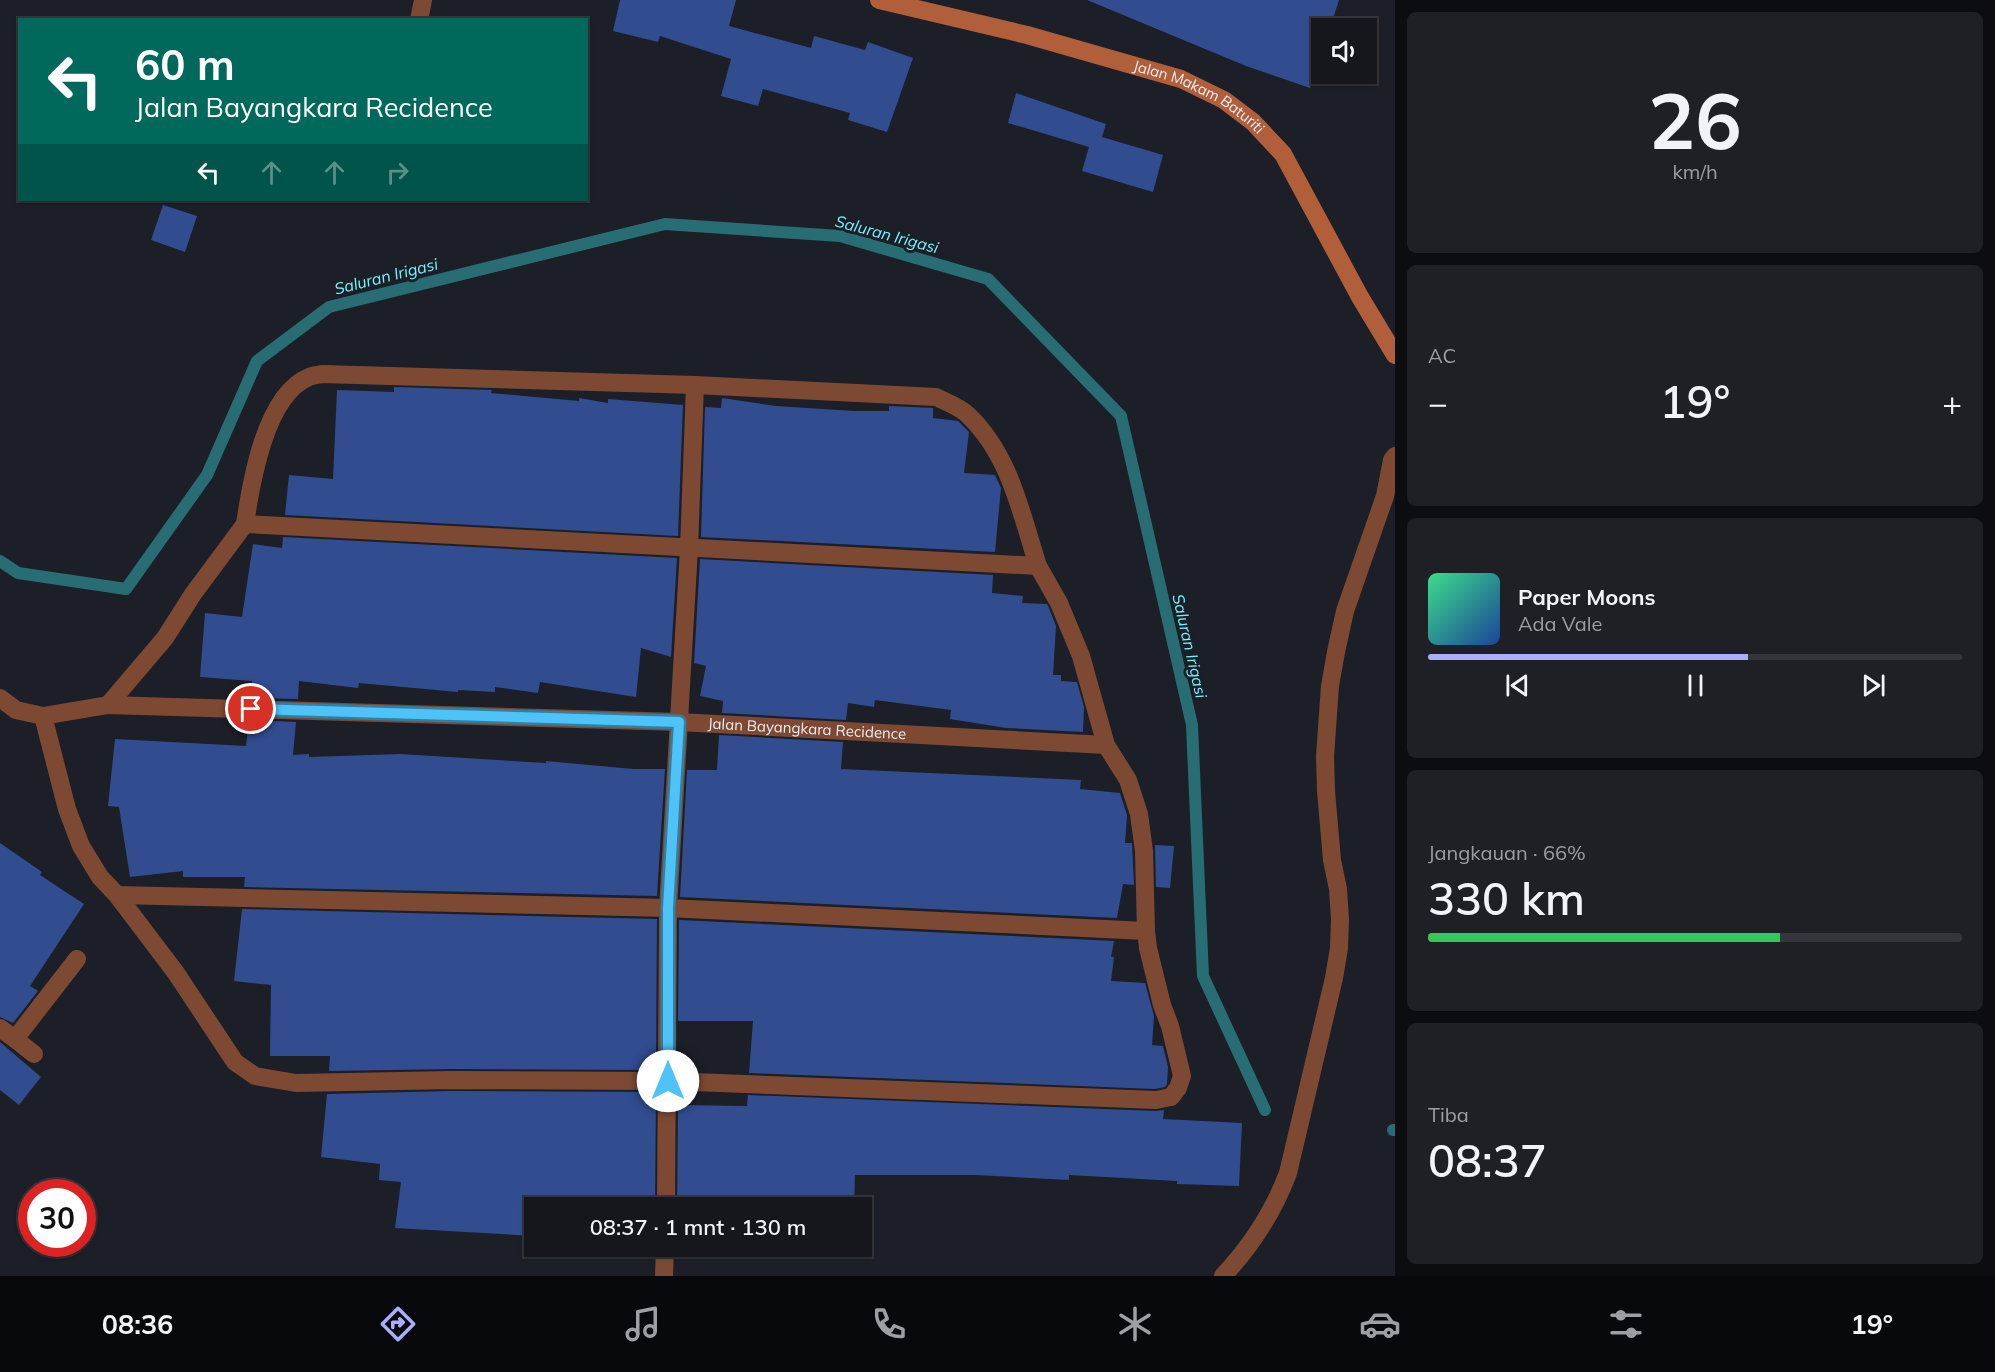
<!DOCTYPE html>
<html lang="id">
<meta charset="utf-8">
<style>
body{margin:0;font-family:Mulish,sans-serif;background:#1e2026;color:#f1f3f6;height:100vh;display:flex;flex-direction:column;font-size:22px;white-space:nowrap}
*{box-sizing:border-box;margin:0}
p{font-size:20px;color:#9d9fa4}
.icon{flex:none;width:33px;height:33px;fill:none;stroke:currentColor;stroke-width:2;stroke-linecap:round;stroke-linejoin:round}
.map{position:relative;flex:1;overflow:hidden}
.sheet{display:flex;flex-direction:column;gap:12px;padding:12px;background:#0c0d10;width:600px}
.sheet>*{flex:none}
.banner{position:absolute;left:18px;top:18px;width:570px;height:183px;border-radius:0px;box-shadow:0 2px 4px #0004,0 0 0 2px #34363b;background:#00695c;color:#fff;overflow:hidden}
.fabs{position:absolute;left:1311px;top:18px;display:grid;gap:12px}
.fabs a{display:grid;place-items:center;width:66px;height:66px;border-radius:0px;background:#15171d;box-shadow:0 2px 4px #0004,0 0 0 2px #34363b;font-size:30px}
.speed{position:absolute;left:18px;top:1179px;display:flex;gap:12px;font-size:30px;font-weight:700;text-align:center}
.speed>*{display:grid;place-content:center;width:78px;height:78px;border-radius:50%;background:#15171d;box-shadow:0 2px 4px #0004,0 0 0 2px #34363b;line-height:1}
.speed .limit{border:9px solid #d22;background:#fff;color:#111}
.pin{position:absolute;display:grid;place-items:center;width:51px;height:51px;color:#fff;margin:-26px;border:3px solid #fff;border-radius:50%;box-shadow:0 2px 6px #0007}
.me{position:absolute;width:66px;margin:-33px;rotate:0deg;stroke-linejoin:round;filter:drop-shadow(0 0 4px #0008)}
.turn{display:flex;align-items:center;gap:21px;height:126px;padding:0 18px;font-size:27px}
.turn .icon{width:78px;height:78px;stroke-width:2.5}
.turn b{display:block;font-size:42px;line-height:51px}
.lanes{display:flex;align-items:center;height:57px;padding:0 18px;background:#0003;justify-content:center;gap:30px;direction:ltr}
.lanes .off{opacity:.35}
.big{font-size:45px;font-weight:600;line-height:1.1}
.sheet .tile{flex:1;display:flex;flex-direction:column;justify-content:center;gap:9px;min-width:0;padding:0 21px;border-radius:9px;background:#1e2026}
.sheet .dial{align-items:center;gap:0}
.dial b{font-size:78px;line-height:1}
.song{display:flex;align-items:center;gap:18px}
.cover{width:72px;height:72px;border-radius:9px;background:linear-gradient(135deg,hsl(150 70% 55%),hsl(220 70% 35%))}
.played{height:6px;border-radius:3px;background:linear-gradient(90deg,#abaffb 60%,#34363b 60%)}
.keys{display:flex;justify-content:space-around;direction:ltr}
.heat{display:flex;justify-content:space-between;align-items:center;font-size:33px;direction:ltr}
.charge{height:9px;border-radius:4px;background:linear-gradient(90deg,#34c759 66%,#34363b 0)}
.trip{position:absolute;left:524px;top:1197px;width:348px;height:60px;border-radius:0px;background:#15171d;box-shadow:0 2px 4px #0004,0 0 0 2px #34363b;font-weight:600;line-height:60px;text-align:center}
.dock{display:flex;height:96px;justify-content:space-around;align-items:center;background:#08090c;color:#9d9fa4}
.dock .icon{width:42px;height:42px}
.dock .active{color:#abaffb}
.dock b{font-size:27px;color:#f1f3f6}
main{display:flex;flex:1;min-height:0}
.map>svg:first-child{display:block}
</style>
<main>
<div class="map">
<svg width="1395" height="1276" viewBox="0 0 1395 1276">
<rect width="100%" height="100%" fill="#1c1f27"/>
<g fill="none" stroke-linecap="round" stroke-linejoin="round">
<g stroke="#276d73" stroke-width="12">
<path d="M0,561L18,573L126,589L207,475L257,361L329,307L665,224L840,236L988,279L1121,416L1192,725L1203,976L1265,1110"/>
<path d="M1393,1130H1395"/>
</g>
</g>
<g fill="#314c8f">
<path d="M620,0H736L729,26L811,48L814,36L865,50L868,42L913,58L887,132L848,120L850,113L763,89L758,106L721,96L731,59L660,36L658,42L613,31Z"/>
<path d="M1087,0H1339L1330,28H1322V54L1310,88L1246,66Z"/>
<path d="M1016,93L1106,124L1102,137L1163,155L1153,192L1082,171L1089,147L1008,123Z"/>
<path d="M163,205L197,216L185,252L151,240Z"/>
<path d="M394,387L492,390L491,393L579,401V398L608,403V399L683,405L678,536L285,515L289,475L333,479L337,390L394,392Z"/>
<path d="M722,398L776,406L854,411H889V406L933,408V418L958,421L969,432L964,473L995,475L1001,488L995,552L701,537L705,407L721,408Z"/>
<path d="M283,537L677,558L671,657L641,648L636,697L540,682L538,693L495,687V692L458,690V692L359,683L358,688L299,681L298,699L251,698L252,681L200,677L205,613L242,617L253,544L282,548Z"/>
<path d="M700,559L993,575L992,593L1023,596L1022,603L1047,604L1049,608L1056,626L1053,675H1061V681L1077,682L1084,707L1083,732L1006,728L950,719L951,710L875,700L874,707L848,703L846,720L722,713L723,701L700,696L706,666L694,663Z"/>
<path d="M249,720L296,722L293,755L309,754V757L400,754L546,763V761L633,769H665L657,896L244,887L245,877H183V871L130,877L119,807L108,806L115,739L246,746Z"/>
<path d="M719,735L843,742L841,769L1081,780L1080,789L1120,793L1127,815L1125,843H1132L1134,885L1123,884L1117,918L680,897L687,770H717Z"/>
<path d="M0,843L42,872L40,875L84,904L30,986L38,991L13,1023L0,1017Z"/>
<path d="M1155,845L1174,846L1170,888L1156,887Z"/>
<path d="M242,909L657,919L656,1070L451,1069L329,1071L330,1056H270L271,985L234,981Z"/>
<path d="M679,920L1114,941L1111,957H1114L1111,981L1145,983L1154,1016L1152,1045L1163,1046L1168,1067L1167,1084L1165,1087L1155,1089L749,1073L753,1021H678Z"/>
<path d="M0,1042L41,1077L19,1105L0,1090Z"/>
<path d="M451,1091L656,1092L655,1208H534V1236L395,1228L401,1182L379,1180L380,1164L321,1157L327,1094Z"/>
<path d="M748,1095L1156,1111L1164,1110L1163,1119L1242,1123L1239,1186L1177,1184V1181L1069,1175V1180L976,1175H855L854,1208H677L678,1105L747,1106Z"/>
</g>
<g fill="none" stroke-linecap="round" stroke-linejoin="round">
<g stroke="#7d4933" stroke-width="18">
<path d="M419,20L423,0"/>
<path d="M695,385L689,549L668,908L1146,931"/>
<path d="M245,524C251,483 265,395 309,377C313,375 318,375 322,374L695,385L936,397C946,402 960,407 968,415C1010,455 1021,513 1038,566"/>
<path id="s1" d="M0,698L16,710L43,716L108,705L679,722L1106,745"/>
<path d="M43,716L67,809L81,846L100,877L117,895L176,973L235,1062L255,1076L296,1083L451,1080L668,1081L1156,1100L1171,1097L1178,1088L1182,1076L1170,1026L1162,1005L1148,948L1146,931L1144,851L1139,814L1128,780L1106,745L1081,656L1059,603L1038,566L245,524L193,594L165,638L108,705"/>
<path d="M117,895L668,908L666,1208"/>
<path d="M0,1028L15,1039L77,959"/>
<path d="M15,1039L34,1054"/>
<path d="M664,1276L665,1246"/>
<path d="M1223,1276C1252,1245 1273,1213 1288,1173L1334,978L1339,948L1340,919L1338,889L1332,860L1326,791L1325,756L1330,686L1336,652L1345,611L1385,496L1392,460L1395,456"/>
</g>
<path stroke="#b15e3a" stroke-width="18" id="s2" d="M879,0L1027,35L1181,79L1224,100L1253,122L1283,154L1360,297L1395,355"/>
</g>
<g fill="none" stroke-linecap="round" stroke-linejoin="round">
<defs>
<path id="route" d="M251,709L679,722L668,908V1081"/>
</defs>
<use href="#route" stroke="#337fa1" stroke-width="15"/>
<use href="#route" stroke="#4fc3f7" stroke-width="10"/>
</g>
<g text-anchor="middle" stroke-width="6" stroke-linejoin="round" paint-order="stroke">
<g font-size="15" fill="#e9ecf1" stroke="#1c1f27">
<text dy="5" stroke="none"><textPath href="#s2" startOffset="336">Jalan Makam Baturiti</textPath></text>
<text dy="5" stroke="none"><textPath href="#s1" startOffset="813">Jalan Bayangkara Recidence</textPath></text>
</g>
<g font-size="16" font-style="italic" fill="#71f5ff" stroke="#1c1f27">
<text transform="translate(887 234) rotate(15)" y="6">Saluran Irigasi</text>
<text transform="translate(386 276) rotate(-14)" y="6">Saluran Irigasi</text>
<text transform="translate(1190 646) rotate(77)" y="6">Saluran Irigasi</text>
</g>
</g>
</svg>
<div class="fabs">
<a><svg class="icon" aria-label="sound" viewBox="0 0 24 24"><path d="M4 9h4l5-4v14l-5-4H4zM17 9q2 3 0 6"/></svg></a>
</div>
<div class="speed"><div class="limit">30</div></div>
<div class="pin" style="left:251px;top:709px;background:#d93025"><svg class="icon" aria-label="arrive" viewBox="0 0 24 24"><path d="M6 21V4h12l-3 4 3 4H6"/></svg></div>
<svg class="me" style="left:668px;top:1081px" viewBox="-20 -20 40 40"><circle r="19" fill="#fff"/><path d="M0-13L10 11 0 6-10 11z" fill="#4fc3f7"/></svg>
<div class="trip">08:37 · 1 mnt · 130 m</div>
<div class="banner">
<div class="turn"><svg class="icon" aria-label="left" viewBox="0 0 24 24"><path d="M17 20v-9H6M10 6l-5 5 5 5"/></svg><div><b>60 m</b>Jalan Bayangkara Recidence</div></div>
<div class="lanes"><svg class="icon" aria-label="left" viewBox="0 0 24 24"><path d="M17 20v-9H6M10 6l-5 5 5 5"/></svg><svg class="icon off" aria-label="ahead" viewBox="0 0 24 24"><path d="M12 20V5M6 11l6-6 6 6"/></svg><svg class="icon off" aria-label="ahead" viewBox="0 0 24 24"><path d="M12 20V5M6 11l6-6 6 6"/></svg><svg class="icon off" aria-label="right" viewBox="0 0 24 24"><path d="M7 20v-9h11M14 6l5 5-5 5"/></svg></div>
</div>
</div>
<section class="sheet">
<div class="tile dial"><b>26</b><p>km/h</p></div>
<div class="tile"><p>AC</p>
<div class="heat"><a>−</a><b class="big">19°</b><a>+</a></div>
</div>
<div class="tile">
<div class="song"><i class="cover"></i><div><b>Paper Moons</b><p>Ada Vale</p></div></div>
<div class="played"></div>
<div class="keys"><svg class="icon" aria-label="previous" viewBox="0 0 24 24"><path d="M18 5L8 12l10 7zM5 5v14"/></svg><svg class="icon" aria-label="pause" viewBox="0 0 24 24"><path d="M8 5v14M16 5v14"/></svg><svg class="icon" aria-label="next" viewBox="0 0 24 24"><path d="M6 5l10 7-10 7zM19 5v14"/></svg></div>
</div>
<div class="tile"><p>Jangkauan · 66%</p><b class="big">330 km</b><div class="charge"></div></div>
<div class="tile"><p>Tiba</p><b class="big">08:37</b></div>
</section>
</main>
<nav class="dock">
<b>08:36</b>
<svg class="icon active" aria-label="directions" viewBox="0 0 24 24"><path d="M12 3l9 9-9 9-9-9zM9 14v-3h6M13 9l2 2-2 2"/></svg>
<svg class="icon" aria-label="music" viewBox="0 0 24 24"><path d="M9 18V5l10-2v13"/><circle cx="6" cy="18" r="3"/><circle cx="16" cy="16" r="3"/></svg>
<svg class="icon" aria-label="phone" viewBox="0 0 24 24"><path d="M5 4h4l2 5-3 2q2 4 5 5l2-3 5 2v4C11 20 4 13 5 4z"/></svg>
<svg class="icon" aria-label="climate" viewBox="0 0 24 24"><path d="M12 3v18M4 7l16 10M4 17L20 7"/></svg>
<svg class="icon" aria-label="car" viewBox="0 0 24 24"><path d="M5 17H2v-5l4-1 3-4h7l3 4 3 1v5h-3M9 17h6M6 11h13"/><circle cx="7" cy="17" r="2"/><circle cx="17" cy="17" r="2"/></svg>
<svg class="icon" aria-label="filters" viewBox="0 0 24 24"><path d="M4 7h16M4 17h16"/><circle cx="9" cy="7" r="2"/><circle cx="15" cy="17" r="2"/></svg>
<b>19°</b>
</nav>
